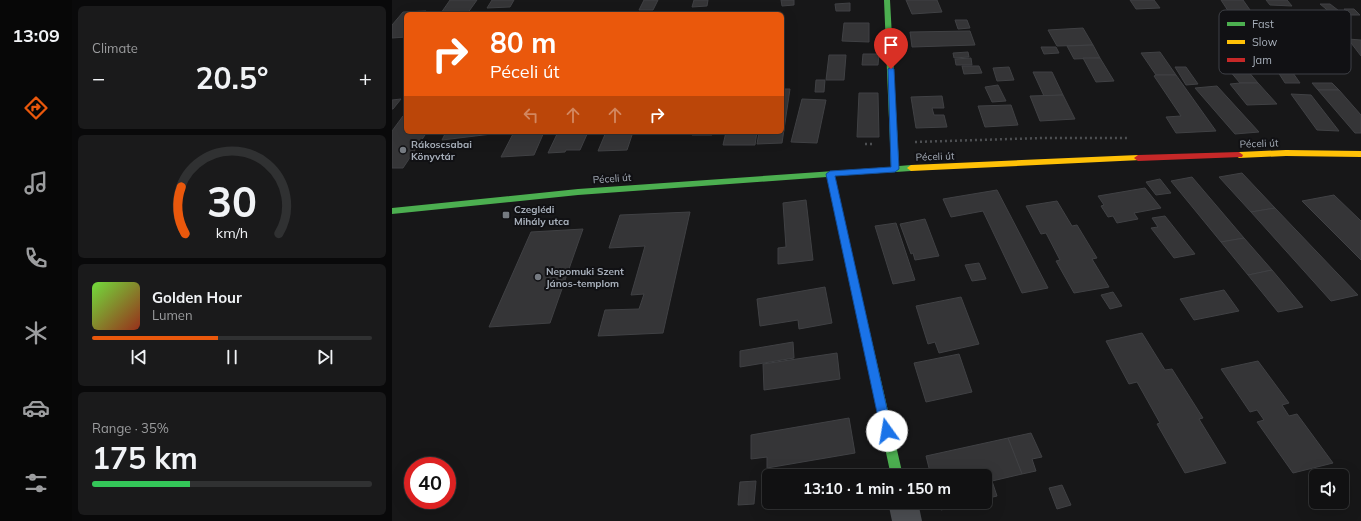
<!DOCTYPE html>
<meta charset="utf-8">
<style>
body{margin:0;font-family:Mulish,sans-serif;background:#1a1a1b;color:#f1f3f6;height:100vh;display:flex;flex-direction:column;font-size:15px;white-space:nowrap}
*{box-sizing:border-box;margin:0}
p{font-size:13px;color:#9c9d9f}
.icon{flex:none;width:22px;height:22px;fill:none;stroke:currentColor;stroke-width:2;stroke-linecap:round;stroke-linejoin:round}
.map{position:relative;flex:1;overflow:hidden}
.side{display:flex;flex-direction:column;gap:6px;padding:6px;background:#09090a;width:320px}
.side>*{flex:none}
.hud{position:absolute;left:12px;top:12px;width:380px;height:122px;border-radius:6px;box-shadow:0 4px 16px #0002,0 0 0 1px #303132;background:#ea580c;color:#fff;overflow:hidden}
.buttons{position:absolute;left:917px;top:469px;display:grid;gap:8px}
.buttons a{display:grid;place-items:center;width:40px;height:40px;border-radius:6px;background:#111112;box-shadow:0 4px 16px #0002,0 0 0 1px #303132;font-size:20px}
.speed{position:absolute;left:12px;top:457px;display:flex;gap:8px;font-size:20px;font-weight:700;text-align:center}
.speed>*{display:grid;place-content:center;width:52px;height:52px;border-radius:50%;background:#111112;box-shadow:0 4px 16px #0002,0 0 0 1px #303132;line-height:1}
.speed .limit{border:6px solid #d22;background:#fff;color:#111}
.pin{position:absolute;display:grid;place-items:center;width:34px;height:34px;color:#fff;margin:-41px -17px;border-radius:50% 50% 50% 0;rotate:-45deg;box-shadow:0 0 4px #0007}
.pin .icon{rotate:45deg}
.me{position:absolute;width:44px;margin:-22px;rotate:347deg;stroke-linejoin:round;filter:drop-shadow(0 0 3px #0008)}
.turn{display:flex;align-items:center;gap:14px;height:84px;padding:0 20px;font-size:18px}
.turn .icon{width:52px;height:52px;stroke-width:2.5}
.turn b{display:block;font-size:28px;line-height:34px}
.lanes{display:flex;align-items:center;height:38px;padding:0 20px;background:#0003;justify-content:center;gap:20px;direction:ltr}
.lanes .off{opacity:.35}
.big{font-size:30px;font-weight:700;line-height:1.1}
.side .widget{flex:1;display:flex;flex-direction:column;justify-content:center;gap:6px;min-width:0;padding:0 14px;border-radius:6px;background:#1a1a1b}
.side .dial{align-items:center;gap:0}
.dial svg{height:104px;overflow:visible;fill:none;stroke:#303132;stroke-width:7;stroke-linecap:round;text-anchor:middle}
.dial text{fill:#f1f3f6;stroke:none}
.song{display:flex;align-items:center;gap:12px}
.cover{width:48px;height:48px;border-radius:6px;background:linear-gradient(135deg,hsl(100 70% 55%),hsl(10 70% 35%))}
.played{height:4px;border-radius:2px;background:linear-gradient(90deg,#ea580c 45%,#303132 45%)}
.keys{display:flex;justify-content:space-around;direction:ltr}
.heat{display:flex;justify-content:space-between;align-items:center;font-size:22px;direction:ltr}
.charge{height:6px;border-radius:3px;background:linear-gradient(90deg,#34c759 35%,#303132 0)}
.trip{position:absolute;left:370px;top:469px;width:230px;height:40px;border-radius:6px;background:#111112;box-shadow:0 4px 16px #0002,0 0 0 1px #303132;font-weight:700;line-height:40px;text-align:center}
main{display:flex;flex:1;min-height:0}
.tabs{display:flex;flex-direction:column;width:72px;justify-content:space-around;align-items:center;background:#070707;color:#9c9d9f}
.tabs .icon{width:28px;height:28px}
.tabs .active{color:#ea580c}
.tabs b{font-size:18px;color:#f1f3f6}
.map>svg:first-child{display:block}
</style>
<main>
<nav class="tabs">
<b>13:09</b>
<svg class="icon active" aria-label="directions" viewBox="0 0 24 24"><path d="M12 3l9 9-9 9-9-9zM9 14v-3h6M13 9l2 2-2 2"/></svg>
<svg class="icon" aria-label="music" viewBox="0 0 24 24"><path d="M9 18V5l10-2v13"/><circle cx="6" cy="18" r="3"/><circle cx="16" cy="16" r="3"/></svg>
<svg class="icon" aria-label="phone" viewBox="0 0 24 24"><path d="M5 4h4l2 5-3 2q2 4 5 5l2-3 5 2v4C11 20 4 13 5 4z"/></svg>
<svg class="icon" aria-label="climate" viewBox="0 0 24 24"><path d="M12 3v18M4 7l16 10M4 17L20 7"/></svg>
<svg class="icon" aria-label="car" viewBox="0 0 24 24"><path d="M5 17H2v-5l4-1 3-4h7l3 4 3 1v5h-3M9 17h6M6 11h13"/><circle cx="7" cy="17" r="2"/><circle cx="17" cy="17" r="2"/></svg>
<svg class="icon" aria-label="filters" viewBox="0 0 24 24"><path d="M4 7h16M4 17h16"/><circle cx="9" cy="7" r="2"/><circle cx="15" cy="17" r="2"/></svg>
</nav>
<section class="side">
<div class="widget"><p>Climate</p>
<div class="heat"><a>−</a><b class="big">20.5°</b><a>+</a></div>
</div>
<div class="widget dial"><svg viewBox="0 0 100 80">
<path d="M14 69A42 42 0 1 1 86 69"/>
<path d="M14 69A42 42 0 0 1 11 33" stroke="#ea580c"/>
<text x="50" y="56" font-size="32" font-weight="700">30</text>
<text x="50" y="72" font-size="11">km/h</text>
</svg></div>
<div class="widget">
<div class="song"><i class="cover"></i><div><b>Golden Hour</b><p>Lumen</p></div></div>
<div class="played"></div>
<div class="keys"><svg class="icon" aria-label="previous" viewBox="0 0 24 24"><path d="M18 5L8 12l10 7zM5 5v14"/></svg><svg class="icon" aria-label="pause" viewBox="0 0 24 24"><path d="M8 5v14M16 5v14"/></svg><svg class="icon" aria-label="next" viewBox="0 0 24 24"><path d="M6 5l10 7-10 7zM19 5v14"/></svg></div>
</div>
<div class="widget"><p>Range · 35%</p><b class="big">175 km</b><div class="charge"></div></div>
</section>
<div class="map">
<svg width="969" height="521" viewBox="0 0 969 521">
<rect width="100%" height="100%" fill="#171718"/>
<g fill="#353537" stroke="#404144">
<path d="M58,0H85L75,14L49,13Z"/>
<path d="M100,0H122L118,7L95,8Z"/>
<path d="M252,0H266L261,10H247Z"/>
<path d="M302,0H316L315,6L300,7Z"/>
<path d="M389,0H402V5L390,6Z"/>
<path d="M514,0H545L550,12L520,14Z"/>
<path d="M738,0H762L768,8L744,9Z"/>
<path d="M829,0H851L870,27L846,26Z"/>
<path d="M874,0H895L900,6L878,5Z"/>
<path d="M458,3V11H444L443,4Z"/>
<path d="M928,4H938L955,17L945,18Z"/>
<path d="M952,9H962L968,15H958Z"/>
<path d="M34,11L32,14H14V37L0,38V25L11,12Z"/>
<path d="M563,20H575L578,28L566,29Z"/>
<path d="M452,23H477V42L450,41Z"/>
<path d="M691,28L701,45L665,46L656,30Z"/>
<path d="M578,31L583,45L520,47L518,32Z"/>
<path d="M956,39L969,40V56Z"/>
<path d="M701,45L708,58L682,59L675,46Z"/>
<path d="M649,47H664L667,53L652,54Z"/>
<path d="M576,52L577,57L562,58L561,53Z"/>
<path d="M768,52L784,75H764L749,53Z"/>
<path d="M471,54H487L486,65H470Z"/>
<path d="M437,55H454L452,80H434Z"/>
<path d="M579,58L580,65H564L563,59Z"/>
<path d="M691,58H708L722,81L704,82Z"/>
<path d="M570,66H587L590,73L572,74Z"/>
<path d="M617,67L622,80L605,81L601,68Z"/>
<path d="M783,67H794L806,84L794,85Z"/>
<path d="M837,70H855L866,83H848Z"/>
<path d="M641,72H660L671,95L652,96Z"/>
<path d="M886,72L901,73L908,83H893Z"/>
<path d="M764,75H784L824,131L784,133L774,117L789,116L762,76Z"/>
<path d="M424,80H433L432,92H423Z"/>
<path d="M848,83H866L885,104L855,105L838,84Z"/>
<path d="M920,83H940L947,90H926Z"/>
<path d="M606,85L614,101L600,102L593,87Z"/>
<path d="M825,86L867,132L843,134L803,88Z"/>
<path d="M390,89H398L390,143L365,144L367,132H390Z"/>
<path d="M926,90H947L969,115V133H963Z"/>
<path d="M467,93H486L487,137H465Z"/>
<path d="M899,94L919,95L947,131L925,130Z"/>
<path d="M671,95L683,119L648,121L638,96Z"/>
<path d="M550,96L552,108H540L542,115H552L555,127L524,128L519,97Z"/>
<path d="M9,99L1,109H0V100Z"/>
<path d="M410,99L434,100L425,143L399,142Z"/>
<path d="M619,105L626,125L593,127L586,106Z"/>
<path d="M11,116H14V132H35L11,168H0V131Z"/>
<path d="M54,132H101L100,134L50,140Z"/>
<path d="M122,132H152L142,155L109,157Z"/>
<path d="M166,132H196L188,150H174L173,152L156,153Z"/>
<path d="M214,132H241L235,150L206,151Z"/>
<path d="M249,132H281L248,134Z"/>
<path d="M301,132H320V135H300Z"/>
<path d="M334,132H365L363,145H331Z"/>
<path d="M850,173L883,208L859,212L827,177Z"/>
<path d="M800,177L852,238L829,242L779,181Z"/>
<path d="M768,179L779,193L764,195L754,182Z"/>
<path d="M753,188L769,208L742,213L746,219L725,223L721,216L716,217L709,206L712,205L706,196Z"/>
<path d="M605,190L656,288L630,293L591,211L559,217L551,199Z"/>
<path d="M942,195L969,221V260L910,201Z"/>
<path d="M414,200L421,260L386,264V248L394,247L391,203Z"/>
<path d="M665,201L680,226L685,225L705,258L700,259L717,287L682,293L664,261L668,260L654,233L649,234L634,206Z"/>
<path d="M883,208L966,295L939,301L859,212Z"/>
<path d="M298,212L271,333L206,336L213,310L247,309L252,294L239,295L253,246L217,248L228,215Z"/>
<path d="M773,216L803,254L782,258L759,228L766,227L760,218Z"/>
<path d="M533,219L547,256L523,260L521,253L519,254L508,224Z"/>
<path d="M504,223L523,280L501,284L483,226Z"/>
<path d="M191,229L158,323L97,327L139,232Z"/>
<path d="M852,238L880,270L856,275L829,242Z"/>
<path d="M587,263L594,279L580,281L573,265Z"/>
<path d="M880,270L911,307L886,312L856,275Z"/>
<path d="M433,287L440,323L407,329L406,320L368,326L365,299Z"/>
<path d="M832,290L847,311L802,320L788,299Z"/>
<path d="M721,292L730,306L718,309L709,295Z"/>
<path d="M569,297L587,344L547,353L543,342L536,344L524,306Z"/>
<path d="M750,333L773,370L780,369L811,418L807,419L834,463L793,473L765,424L768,423L745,382L737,384L714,341Z"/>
<path d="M401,342L402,358L348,367V351Z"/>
<path d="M445,353L448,379L372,390L371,364Z"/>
<path d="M567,354L580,392L534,402L522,363Z"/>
<path d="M866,361L897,403L890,405L897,416L905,414L941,463L901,473L865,422L872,420L865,410L858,412L829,369Z"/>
<path d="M457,418L463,453L375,468V457L359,459V435Z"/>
<path d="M639,433L650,457L640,459L644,471L630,474L616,438Z"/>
<path d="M616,438L630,474L600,481L605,496L593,499V476H539L534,456Z"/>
<path d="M364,481L362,504L346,505L348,482Z"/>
<path d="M670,485L679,505L665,509L657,488Z"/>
<path d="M547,502H580L549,510Z"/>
</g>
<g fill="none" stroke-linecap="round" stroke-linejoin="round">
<g stroke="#4d4f52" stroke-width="2.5" stroke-dasharray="2 3" stroke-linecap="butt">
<path d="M523,142L650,138H736"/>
<path d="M473,144H480"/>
</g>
<path fill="#4b4d51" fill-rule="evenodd" d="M496,502H526L530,521H500Z"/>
<path fill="#4caf50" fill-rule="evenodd" d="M492,0H498L507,166L519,165L523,168L519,171L442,176L511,476H499L435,177L186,195L0,214V208L186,189L499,167Z"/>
<g fill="#ffc107" fill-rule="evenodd">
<path d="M894,150L969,151V157L894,156L847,158L843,155L847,152Z"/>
<path d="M746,155L750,158L749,160L519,171L515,168L519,165Z"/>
</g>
<path fill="#c62828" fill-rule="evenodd" d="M847,152L851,155L850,157L746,161L742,158L746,155Z"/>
</g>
<path fill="#1a73e8" stroke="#114b97" d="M499,67L502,69L507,169L503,172L443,176L500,431L499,435L495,437L491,435L489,431L434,174L438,171L499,167L496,69Z"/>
<g fill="#757a81" stroke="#111114" stroke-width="1.5">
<circle cx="11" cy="150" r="4"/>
<rect x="110" y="211" width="8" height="8" rx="2"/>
<circle cx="146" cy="277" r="4"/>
</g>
<g text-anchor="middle" stroke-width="4" stroke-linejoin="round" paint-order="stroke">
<g font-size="10" fill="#a7afba" stroke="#111114">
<text transform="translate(867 143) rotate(-2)" y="4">Péceli út</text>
<text transform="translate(543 156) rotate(-2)" y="4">Péceli út</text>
<text transform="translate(220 178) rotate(-4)" y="4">Péceli út</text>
</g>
<g font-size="10" font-weight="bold" fill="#a7afba" stroke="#111114" text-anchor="start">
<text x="19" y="148">Rákoscsabai<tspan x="19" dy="12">Könyvtár</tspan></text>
<text x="122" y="213">Czeglédi<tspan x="122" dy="12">Mihály utca</tspan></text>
<text x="154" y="275">Nepomuki Szent<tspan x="154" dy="12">János-templom</tspan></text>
</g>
</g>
<rect x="827" y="10" width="132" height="64" rx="6" fill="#111114" stroke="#3e4046" stroke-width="1"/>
<rect x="835" y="22" width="18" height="4" fill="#4caf50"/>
<rect x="835" y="40" width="18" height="4" fill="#ffc107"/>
<rect x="835" y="58" width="18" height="4" fill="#c62828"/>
<g font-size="11" fill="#a7afba">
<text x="860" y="28">Fast</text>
<text x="860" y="46">Slow</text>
<text x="860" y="64">Jam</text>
</g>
</svg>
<div class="buttons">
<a><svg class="icon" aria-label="sound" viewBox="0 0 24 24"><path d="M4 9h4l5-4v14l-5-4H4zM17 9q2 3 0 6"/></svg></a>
</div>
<div class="speed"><div class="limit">40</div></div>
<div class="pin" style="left:499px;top:69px;background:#d93025"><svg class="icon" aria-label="arrive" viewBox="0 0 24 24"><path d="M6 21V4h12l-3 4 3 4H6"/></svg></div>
<svg class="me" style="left:495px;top:431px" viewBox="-20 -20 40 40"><circle r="19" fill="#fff"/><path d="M0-13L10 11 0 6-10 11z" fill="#1a73e8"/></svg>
<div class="trip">13:10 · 1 min · 150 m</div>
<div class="hud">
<div class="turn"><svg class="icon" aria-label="right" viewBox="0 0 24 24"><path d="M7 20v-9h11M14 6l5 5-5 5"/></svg><div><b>80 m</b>Péceli út</div></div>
<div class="lanes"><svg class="icon off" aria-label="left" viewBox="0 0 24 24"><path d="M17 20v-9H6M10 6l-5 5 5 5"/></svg><svg class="icon off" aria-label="ahead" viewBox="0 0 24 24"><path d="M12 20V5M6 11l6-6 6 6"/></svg><svg class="icon off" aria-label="ahead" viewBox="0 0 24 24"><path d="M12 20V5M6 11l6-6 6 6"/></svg><svg class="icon" aria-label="right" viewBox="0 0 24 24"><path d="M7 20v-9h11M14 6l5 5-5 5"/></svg></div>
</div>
</div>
</main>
